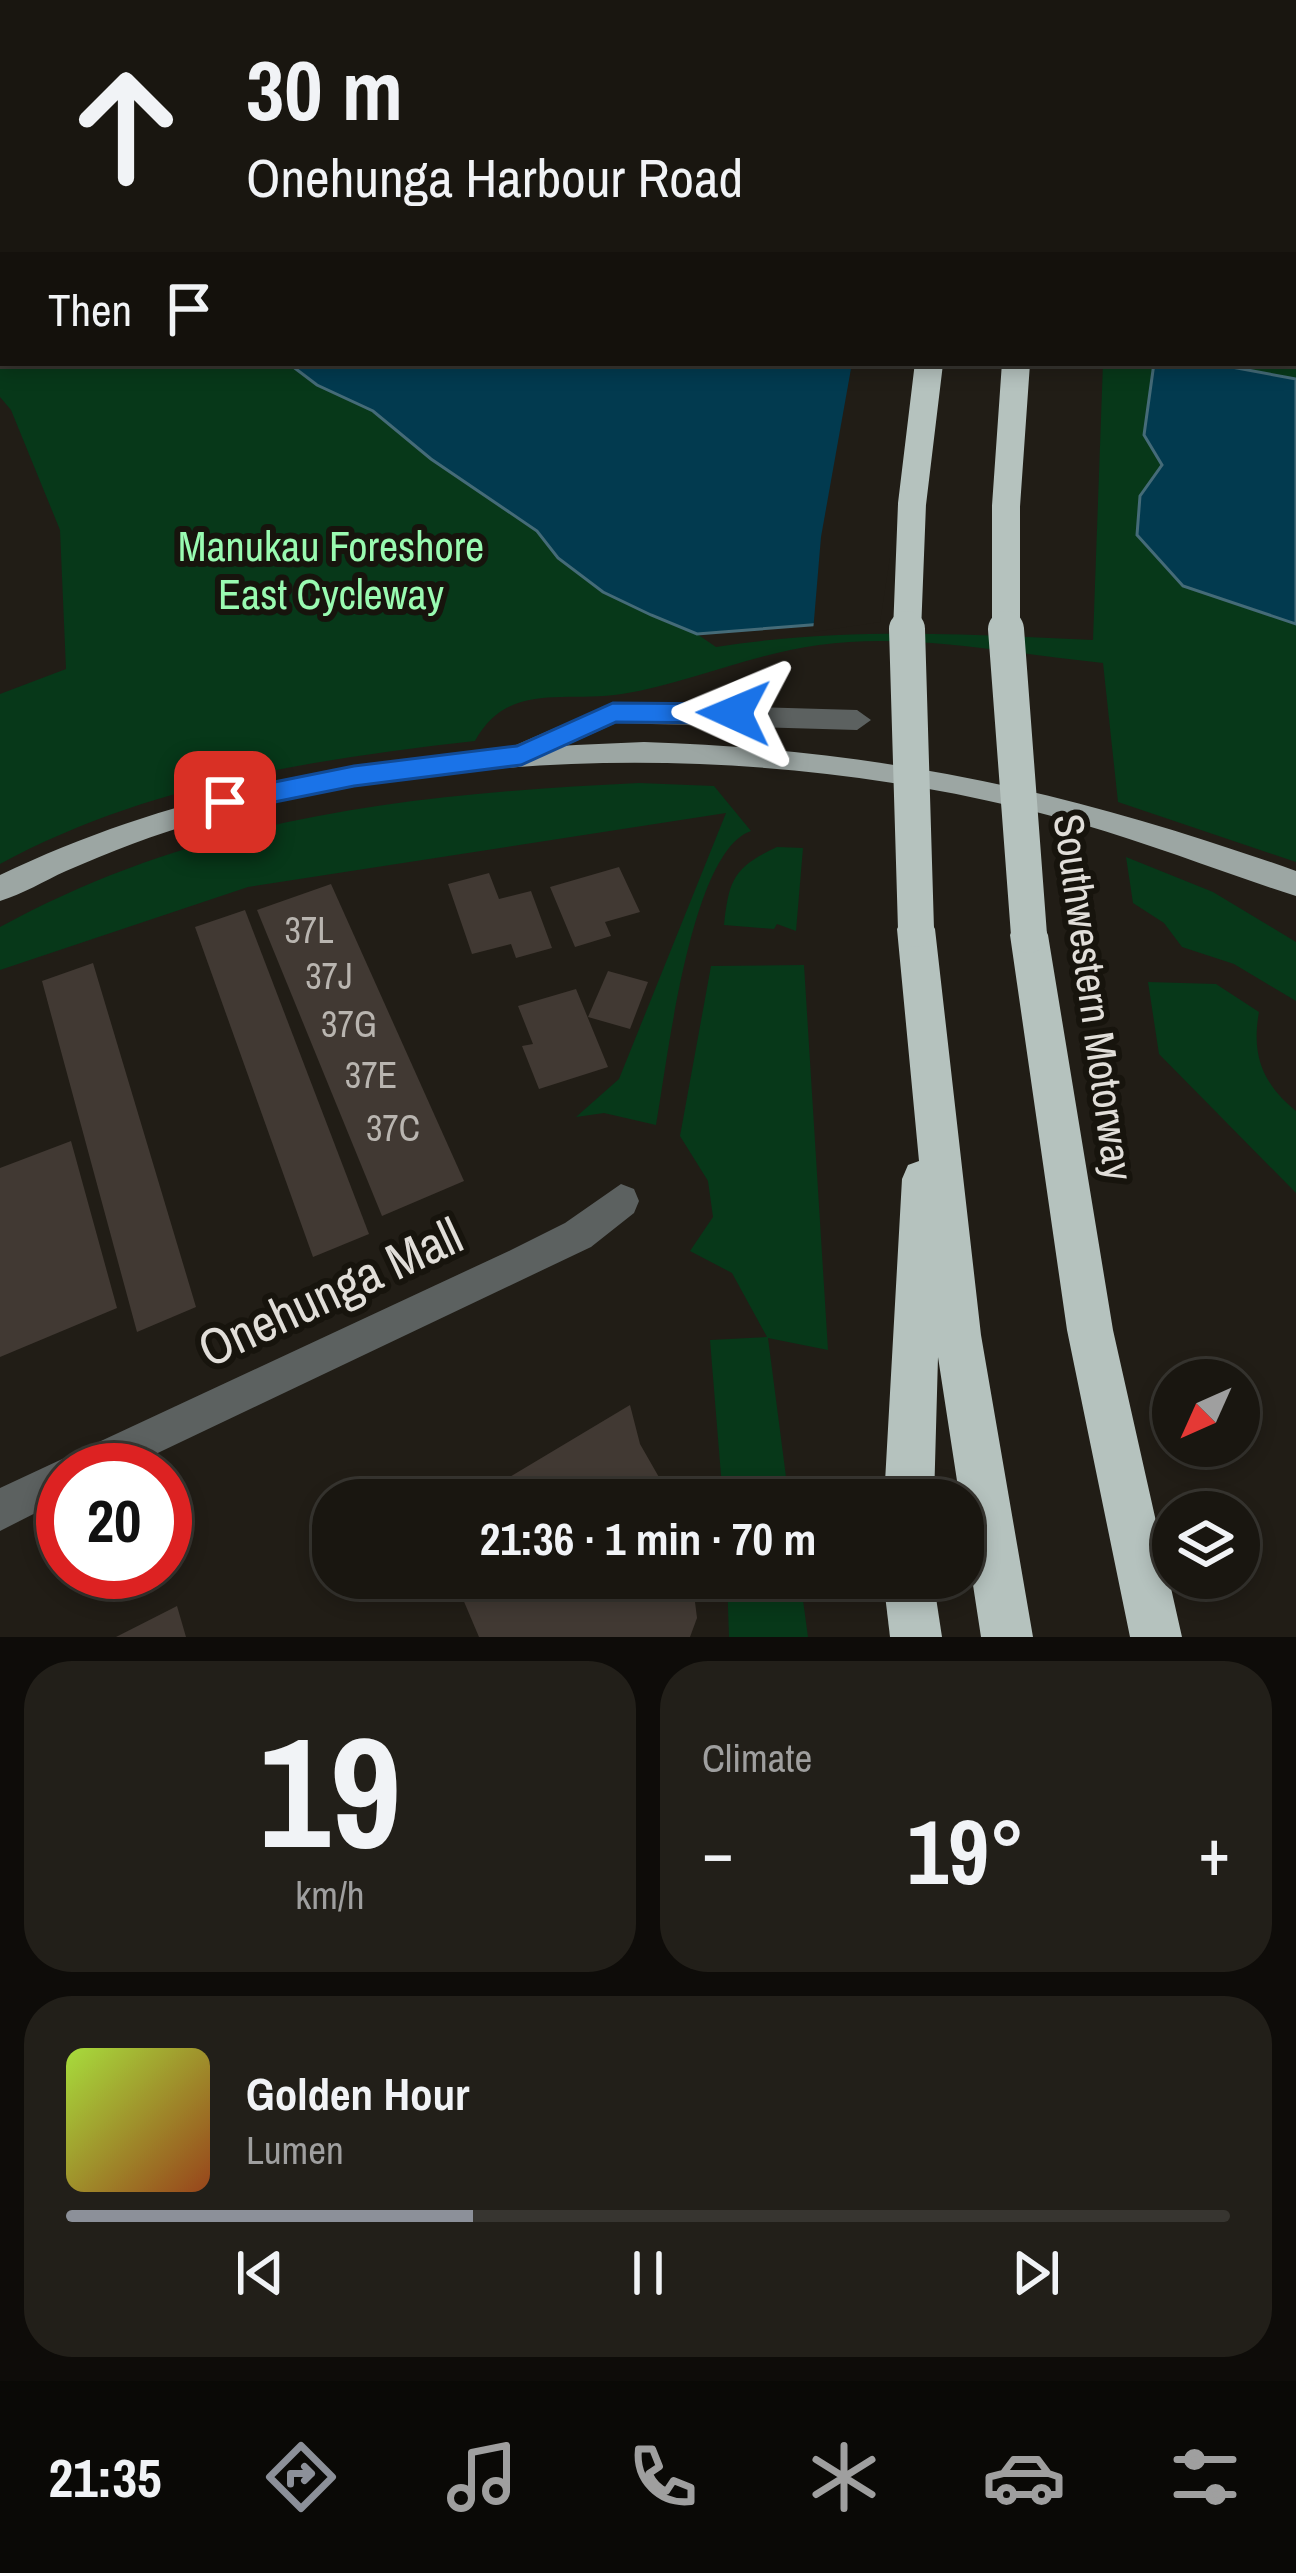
<!DOCTYPE html>
<meta charset="utf-8">
<style>
body{margin:0;font-family:"Archivo Narrow",sans-serif;background:#221f19;color:#f1f3f6;height:100vh;display:flex;flex-direction:column;font-size:45px;white-space:nowrap}
*{box-sizing:border-box;margin:0}
p{font-size:39px;color:#9f9f9f}
.icon{flex:none;width:66px;height:66px;fill:none;stroke:currentColor;stroke-width:2;stroke-linecap:round;stroke-linejoin:round}
.map{position:relative;height:1637px;overflow:hidden}
.details{display:flex;flex-direction:column;gap:24px;padding:24px;background:#0e0c09;flex:1}
.details>*{flex:none}
.guide{position:absolute;left:0px;top:0px;width:1296px;height:366px;box-shadow:0 6px 18px #0003,0 0 0 3px #373530;background:#191610;color:#f1f3f6;overflow:hidden}
.needle{width:78px;rotate:225deg}
.controls{position:absolute;left:1152px;top:1359px;display:grid;gap:24px}
.controls a{display:grid;place-items:center;width:108px;height:108px;border-radius:50%;background:#191610;box-shadow:0 6px 18px #0003,0 0 0 3px #373530;font-size:60px}
.speed{position:absolute;left:36px;top:1443px;display:flex;gap:24px;font-size:60px;font-weight:700;text-align:center}
.speed>*{display:grid;place-content:center;width:156px;height:156px;border-radius:50%;background:#191610;box-shadow:0 6px 18px #0003,0 0 0 3px #373530;line-height:1}
.speed .limit{border:18px solid #d22;background:#fff;color:#111}
.pin{position:absolute;display:grid;place-items:center;width:102px;height:102px;color:#fff;margin:-51px;border-radius:24px;box-shadow:0 6px 18px #0006}
.me{position:absolute;width:132px;margin:-66px;rotate:271deg;stroke-linejoin:round;filter:drop-shadow(0 0 9px #0008)}
.turn{display:flex;align-items:center;gap:42px;height:252px;padding:0 48px;font-size:54px}
.turn .icon{width:156px;height:156px;stroke-width:2.5}
.turn b{display:block;font-size:84px;line-height:102px}
.then{display:flex;align-items:center;height:114px;padding:0 48px;background:#0003;gap:24px;font-size:45px}
.big{font-size:90px;font-weight:800;line-height:1.1}
.details .card{flex:1;display:flex;flex-direction:column;justify-content:center;gap:18px;min-width:0;padding:0 42px;border-radius:48px;background:#221f19}
.details .dial{align-items:center;gap:0}
.dial b{font-size:156px;line-height:1}
.song{display:flex;align-items:center;gap:36px}
.cover{width:144px;height:144px;border-radius:18px;background:linear-gradient(135deg,hsl(80 70% 55%),hsl(20 70% 35%))}
.played{height:12px;border-radius:6px;background:linear-gradient(90deg,#8c9099 35%,#373530 35%)}
.keys{display:flex;justify-content:space-around;direction:ltr}
.heat{display:flex;justify-content:space-between;align-items:center;font-size:66px;direction:ltr}
.details .tiles{flex:1;display:grid;gap:24px;grid-template-columns:1fr 1fr}
.card:last-child{grid-column:span 2}
.trip{position:absolute;left:312px;top:1479px;width:672px;height:120px;border-radius:48px;background:#191610;box-shadow:0 6px 18px #0003,0 0 0 3px #373530;font-weight:800;line-height:120px;text-align:center}
.tabs{display:flex;height:192px;justify-content:space-around;align-items:center;background:#0a0906;color:#9f9f9f}
.tabs .icon{width:84px;height:84px}
.tabs .active{color:#8c9099}
.tabs b{font-size:54px;color:#f1f3f6}
.map>svg:first-child{display:block}
</style>
<div class="map">
<svg width="1296" height="1637" viewBox="0 0 1296 1637">
<rect width="100%" height="100%" fill="#211d16"/>
<g fill="#073819">
<path d="M0,105L3,363H683L697,634L716,647C843,627 966,634 1093,640L1103,363L1296,359V862L1118,802L1103,663C1011,654 911,632 819,645C751,654 689,683 622,694C565,703 508,681 475,741C312,759 146,785 0,864V694L66,669L60,530L11,410L0,397Z"/>
<path d="M639,783L714,786L751,831C690,851 667,1065 656,1125L604,1113L576,1117L619,1079L726,813L248,887L0,970V927C203,816 412,794 639,783Z"/>
<path d="M777,847L803,848L796,931L777,924L774,929L724,925C729,879 734,867 777,847Z"/>
<path d="M1126,857L1213,892L1296,942V1001L1234,964L1182,947L1164,923L1133,903Z"/>
<path d="M804,965L828,1350L768,1338L789,1500H723L710,1340L767,1337L732,1273L690,1251L713,1217L708,1181L680,1136L711,966Z"/>
<path d="M1148,982L1216,984L1259,1012C1251,1056 1263,1084 1296,1111V1193L1159,1054Z"/>
<path d="M727,1578H800L808,1637H729Z"/>
</g>
<g fill="#023a4f" stroke="#456b78" stroke-width="3">
<path d="M0,0H1296V359L1293,3H3V84Z"/>
<path d="M288,363H914L874,620L697,634L651,615L603,592L558,558L537,531L431,459L373,411L317,385Z"/>
<path d="M1154,363H1210L1296,379V624L1183,586L1137,535L1140,496L1162,465L1144,435Z"/>
</g>
<path fill="#211d16" d="M852,363H920L880,622L813,632L821,537Z"/>
<g fill="#413933">
<path d="M619,867L640,912L605,922L611,936L575,947L550,887Z"/>
<path d="M489,873L499,899L531,891L552,948L516,958L511,944L472,954L448,884Z"/>
<path d="M331,884L464,1181L382,1216L257,910Z"/>
<path d="M245,910L369,1234L313,1257L195,927Z"/>
<path d="M93,963L196,1307L137,1332L42,981Z"/>
<path d="M608,971L648,982L630,1029L588,1017Z"/>
<path d="M576,989L608,1067L539,1089L522,1046L533,1044L518,1006Z"/>
<path d="M71,1141L117,1308L0,1357V1168Z"/>
<path d="M630,1405L640,1444L672,1500H471Z"/>
<path d="M454,1578H692L697,1618L690,1637H479Z"/>
<path d="M177,1606L186,1637H116Z"/>
</g>
<g fill="none" stroke-linecap="round" stroke-linejoin="round">
<g fill="#5c6160" fill-rule="evenodd">
<path d="M613,703L857,710L871,720L857,730L616,723L521,766L507,755L511,747Z"/>
<path d="M621,1184L634,1189L639,1201L634,1213L591,1247L122,1470H63V1499L0,1531V1488L511,1250L565,1223Z"/>
</g>
<path fill="#9ca6a3" fill-rule="evenodd" d="M644,742C884,750 1071,791 1296,871V896C1224,873 1154,845 1081,824C800,744 484,742 202,821C155,834 110,852 66,871C44,881 23,894 0,901V875C203,777 422,750 644,742Z"/>
<g fill="#b5c2be" fill-rule="evenodd">
<path d="M916,914L929,918L935,929L981,1335L1033,1637H981L938,1357L934,1500H884L902,1179L908,1165L919,1161L897,929L903,918Z"/>
<path d="M1029,919L1043,924L1048,935L1113,1330L1182,1637H1130L1067,1330L1010,935L1015,924Z"/>
<path d="M883,1578H933L942,1637H890Z"/>
</g>
<g stroke="#b5c2be" stroke-width="28">
<path d="M907,632L912,504L929,363"/>
<path d="M1006,632V506L1016,363"/>
</g>
<g stroke="#b5c2be" stroke-width="36">
<path d="M907,629L916,929"/>
<path d="M1006,629L1029,935"/>
</g>
</g>
<path fill="#1a73e8" stroke="#114b97" stroke-width="3" d="M613,703L734,704L747,713L734,723L616,722L521,765L354,786L225,812L211,802L225,792L354,766L517,746Z"/>
<g text-anchor="middle" stroke-width="12" stroke-linejoin="round" paint-order="stroke">
<g font-size="36" fill="#b9b5b0">
<text x="309" y="943">37L</text>
<text x="329" y="989">37J</text>
<text x="349" y="1037">37G</text>
<text x="371" y="1088">37E</text>
<text x="393" y="1141">37C</text>
</g>
<g font-size="42" fill="#99fbb1" stroke="#17140d">
<text x="331" y="561">Manukau Foreshore<tspan x="331" dy="48">East Cycleway</tspan></text>
</g>
<g font-size="42" fill="#e1ded9" stroke="#17140d">
<text transform="translate(1094 997) rotate(82)" y="15">Southwestern Motorway</text>
</g>
<g font-size="51" fill="#e1ded9" stroke="#17140d">
<text transform="translate(330 1292) rotate(-25)" y="18">Onehunga Mall</text>
</g>
</g>
</svg>
<div class="controls">
<a><svg class="needle" viewBox="-14 -14 28 28"><path d="M0-13l5 13h-10z" fill="#e53935"/><path d="M0 13l5-13h-10z" fill="#9f9f9f"/></svg></a>
<a><svg class="icon" aria-label="layers" viewBox="0 0 24 24"><path d="M12 4l9 5-9 5-9-5zM3 14l9 5 9-5"/></svg></a>
</div>
<div class="speed"><div class="limit">20</div></div>
<div class="pin" style="left:225px;top:802px;background:#d93025"><svg class="icon" aria-label="arrive" viewBox="0 0 24 24"><path d="M6 21V4h12l-3 4 3 4H6"/></svg></div>
<svg class="me" style="left:734px;top:713px" viewBox="-20 -20 40 40"><path d="M0-17L14 15 0 8-14 15z" fill="#1a73e8" stroke="#fff" stroke-width="4"/></svg>
<div class="trip">21:36 · 1 min · 70 m</div>
<div class="guide">
<div class="turn"><svg class="icon" aria-label="ahead" viewBox="0 0 24 24"><path d="M12 20V5M6 11l6-6 6 6"/></svg><div><b>30 m</b>Onehunga Harbour Road</div></div>
<div class="then">Then<svg class="icon" aria-label="arrive" viewBox="0 0 24 24"><path d="M6 21V4h12l-3 4 3 4H6"/></svg></div>
</div>
</div>
<section class="details">
<div class="tiles">
<div class="card dial"><b>19</b><p>km/h</p></div>
<div class="card"><p>Climate</p>
<div class="heat"><a>−</a><b class="big">19°</b><a>+</a></div>
</div>
<div class="card">
<div class="song"><i class="cover"></i><div><b>Golden Hour</b><p>Lumen</p></div></div>
<div class="played"></div>
<div class="keys"><svg class="icon" aria-label="previous" viewBox="0 0 24 24"><path d="M18 5L8 12l10 7zM5 5v14"/></svg><svg class="icon" aria-label="pause" viewBox="0 0 24 24"><path d="M8 5v14M16 5v14"/></svg><svg class="icon" aria-label="next" viewBox="0 0 24 24"><path d="M6 5l10 7-10 7zM19 5v14"/></svg></div>
</div>
</div>
</section>
<nav class="tabs">
<b>21:35</b>
<svg class="icon active" aria-label="directions" viewBox="0 0 24 24"><path d="M12 3l9 9-9 9-9-9zM9 14v-3h6M13 9l2 2-2 2"/></svg>
<svg class="icon" aria-label="music" viewBox="0 0 24 24"><path d="M9 18V5l10-2v13"/><circle cx="6" cy="18" r="3"/><circle cx="16" cy="16" r="3"/></svg>
<svg class="icon" aria-label="phone" viewBox="0 0 24 24"><path d="M5 4h4l2 5-3 2q2 4 5 5l2-3 5 2v4C11 20 4 13 5 4z"/></svg>
<svg class="icon" aria-label="climate" viewBox="0 0 24 24"><path d="M12 3v18M4 7l16 10M4 17L20 7"/></svg>
<svg class="icon" aria-label="car" viewBox="0 0 24 24"><path d="M5 17H2v-5l4-1 3-4h7l3 4 3 1v5h-3M9 17h6M6 11h13"/><circle cx="7" cy="17" r="2"/><circle cx="17" cy="17" r="2"/></svg>
<svg class="icon" aria-label="filters" viewBox="0 0 24 24"><path d="M4 7h16M4 17h16"/><circle cx="9" cy="7" r="2"/><circle cx="15" cy="17" r="2"/></svg>
</nav>
